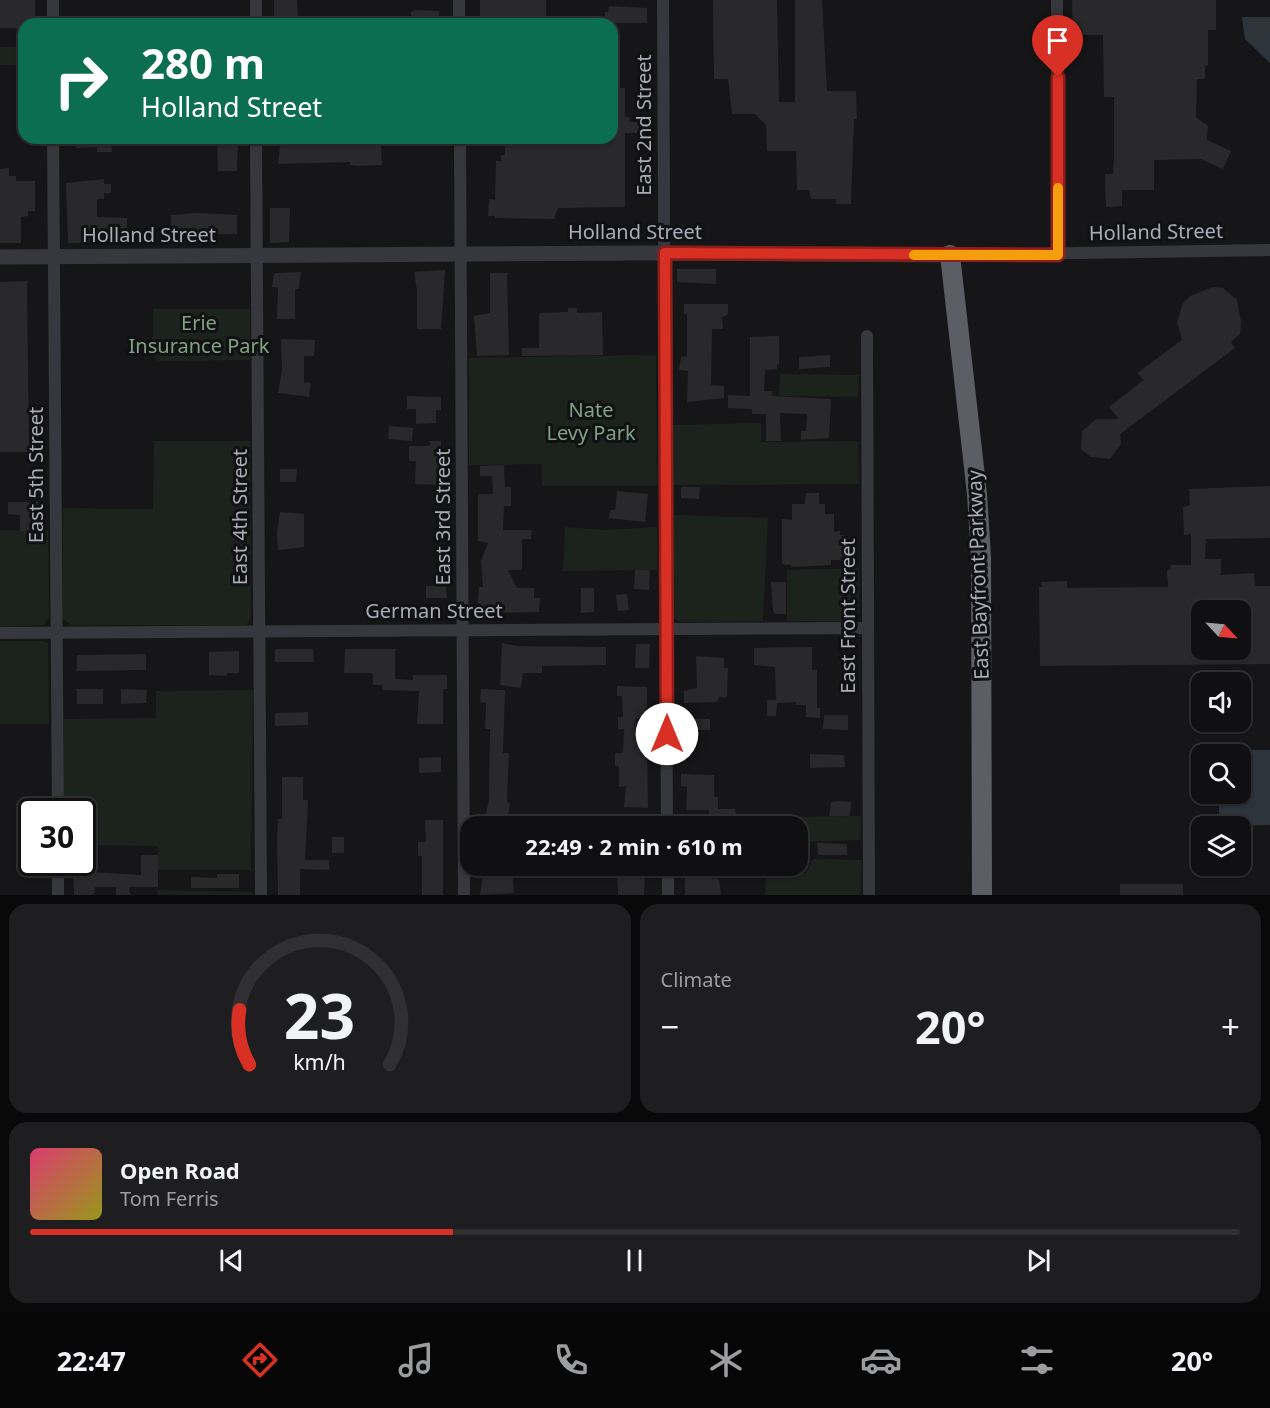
<!DOCTYPE html>
<meta charset="utf-8">
<style>
body{margin:0;font-family:"Noto Sans",sans-serif;background:#1e1e20;color:#f1f3f6;height:100vh;display:flex;flex-direction:column;font-size:22px;white-space:nowrap}
*{box-sizing:border-box;margin:0}
p{font-size:20px;color:#9c9d9f}
.icon{flex:none;width:33px;height:33px;fill:none;stroke:currentColor;stroke-width:2;stroke-linecap:round;stroke-linejoin:round}
.map{position:relative;height:895px;overflow:hidden}
.drawer{display:flex;flex-direction:column;gap:9px;padding:9px;background:#09090a;flex:1}
.drawer>*{flex:none}
.guide{position:absolute;left:18px;top:18px;width:600px;height:126px;border-radius:18px;box-shadow:0 2px 4px #0004,0 0 0 2px #303032;background:#0b6e4f;color:#fff;overflow:hidden}
.needle{width:39px;rotate:116deg}
.fabs{position:absolute;left:1191px;top:600px;display:grid;gap:12px}
.fabs a{display:grid;place-items:center;width:60px;height:60px;border-radius:12px;background:#101012;box-shadow:0 2px 4px #0004,0 0 0 2px #303032;font-size:30px}
.speed{position:absolute;left:18px;top:798px;display:flex;gap:12px;font-size:30px;font-weight:700;text-align:center}
.speed>*{display:grid;place-content:center;width:78px;height:78px;border-radius:50%;background:#101012;box-shadow:0 2px 4px #0004,0 0 0 2px #303032;line-height:1}
.speed .limit{border:3px solid #111;border-radius:9px;background:#fff;color:#111}
.pin{position:absolute;display:grid;place-items:center;width:51px;height:51px;color:#fff;margin:-62px -26px;border-radius:50% 50% 50% 0;rotate:-45deg;box-shadow:0 0 6px #0007}
.pin .icon{rotate:45deg}
.me{position:absolute;width:66px;margin:-33px;rotate:0deg;stroke-linejoin:round;filter:drop-shadow(0 0 4px #0008)}
.turn{display:flex;align-items:center;gap:21px;height:126px;padding:0 24px;font-size:27px}
.turn .icon{width:78px;height:78px;stroke-width:2.5}
.turn b{display:block;font-size:42px;line-height:51px}
.big{font-size:45px;font-weight:700;line-height:1.1}
.drawer .tile{flex:1;display:flex;flex-direction:column;justify-content:center;gap:9px;min-width:0;padding:0 21px;border-radius:18px;background:#1e1e20}
.drawer .dial{align-items:center;gap:0}
.dial svg{height:156px;overflow:visible;fill:none;stroke:#303032;stroke-width:7;stroke-linecap:round;text-anchor:middle}
.dial text{fill:#f1f3f6;stroke:none}
.song{display:flex;align-items:center;gap:18px}
.cover{width:72px;height:72px;border-radius:9px;background:linear-gradient(135deg,hsl(340 70% 55%),hsl(60 70% 35%))}
.played{height:6px;border-radius:3px;background:linear-gradient(90deg,#d93025 35%,#303032 35%)}
.keys{display:flex;justify-content:space-around;direction:ltr}
.heat{display:flex;justify-content:space-between;align-items:center;font-size:33px;direction:ltr}
.drawer .tiles{flex:1;display:grid;gap:9px;grid-template-columns:1fr 1fr}
.tile:last-child{grid-column:span 2}
.trip{position:absolute;left:460px;top:816px;width:348px;height:60px;border-radius:18px;background:#101012;box-shadow:0 2px 4px #0004,0 0 0 2px #303032;font-weight:700;line-height:60px;text-align:center}
.dock{display:flex;height:96px;justify-content:space-around;align-items:center;background:#060607;color:#9c9d9f}
.dock .icon{width:42px;height:42px}
.dock .on{color:#d93025}
.dock b{font-size:27px;color:#f1f3f6}
.map>svg:first-child{display:block}
</style>
<div class="map">
<svg width="1270" height="895" viewBox="0 0 1270 895">
<rect width="100%" height="100%" fill="#161618"/>
<g fill="#1c231d">
<rect x="0" y="47" width="24" height="18"/>
<path d="M153,309H250V360L158,361L148,352L153,335Z"/>
<path d="M656,355L657,486H542V464L469,465V358Z"/>
<path d="M780,374L859,375L858,397L779,396Z"/>
<path d="M761,423V442L858,441L859,484L673,485L672,425Z"/>
<path d="M154,441H250L251,618L246,625H71L63,619V508L153,509Z"/>
<path d="M673,515L768,518L763,621L681,622L674,618Z"/>
<path d="M565,527L605,530L657,527V570L563,571Z"/>
<path d="M0,530L48,531L49,617L44,625L0,627Z"/>
<path d="M859,568V613L850,621H787V570Z"/>
<path d="M0,641H42L48,643L49,724H0Z"/>
<path d="M253,690L251,870H157L158,846L83,845L82,812H63L64,719L156,718V691Z"/>
<path d="M861,816L860,840L798,842V826H768V817Z"/>
<path d="M813,859L861,860V895H765L766,874L806,873Z"/>
<path d="M157,890L253,892V895H158Z"/>
</g>
<g fill="#2c353c">
<path d="M1242,17H1270V63L1245,39Z"/>
<path d="M1219,750H1270V825L1219,826V794H1240V754H1219Z"/>
</g>
<g fill="#29292c" fill-rule="evenodd">
<path d="M0,0H35V24H24V28H0Z"/>
<path d="M274,0H297L298,20H274Z"/>
<rect x="480" y="0" width="66" height="24"/>
<path d="M713,0H777L779,102H795V0H822L827,91H856L857,119H854L851,204H836V199H811L809,190H797L796,151H767L766,125L755,114H732L728,79H714Z"/>
<path d="M1072,0H1216V30H1208V65L1205,66V79H1197L1196,117L1208,126L1207,140L1231,151L1223,169L1201,159L1154,160V190H1122V206L1106,207L1105,174H1113L1114,157V97H1104L1103,35H1073Z"/>
<path d="M609,6L647,8V23H609L605,21V12H608Z"/>
<path d="M415,10L439,11L440,24H416L415,21H411V12Z"/>
<path d="M612,88H625V117H630L629,122H646V133H625V207L558,208L554,219L495,218V216H488L489,199L495,200L496,161H501V155H505V138H612Z"/>
<path d="M77,138H111L112,152H97V147L76,148Z"/>
<path d="M281,138H356V145H381L382,165L357,166L350,165V162L278,164Z"/>
<path d="M217,143H238L237,171H218Z"/>
<path d="M9,168V176H16V181H35V211H28V216L21,217V243H0V169Z"/>
<path d="M104,179V184H111V193H104V199H97V217L127,218V242L68,243L66,183Z"/>
<path d="M270,208H290L289,242L270,243Z"/>
<path d="M196,213L237,215V234L171,235V215Z"/>
<path d="M677,269H716V284L677,282Z"/>
<path d="M445,270L441,329H417V291L414,272Z"/>
<path d="M301,272L299,289H295V319H277L278,288L272,287L274,273Z"/>
<path d="M490,273H507L509,355L477,356L474,316L490,313Z"/>
<path d="M27,281L29,452H0V282Z"/>
<path d="M1213,287L1223,288L1237,300L1241,322L1240,334L1231,342L1235,348L1120,434L1121,444L1110,459L1091,457L1081,449L1082,431L1096,419H1119L1109,407L1144,380L1137,373L1182,340L1177,322L1183,303L1190,296Z"/>
<path d="M684,304H728V314L722,318L723,329H712L711,385L724,386V398L687,402L688,371L679,370L681,357L687,356V314H684Z"/>
<path d="M568,308H577V313L602,312L603,355L522,356V348H539V313L568,312Z"/>
<path d="M779,336V365L777,364V369L765,370L764,391H772V396L831,399L829,438L801,440V431H806L807,414L780,413L781,441H766V414H752V409L728,408V395L750,396V337Z"/>
<path d="M281,339L315,340L314,356H304V382L311,383L309,397L278,393L282,370Z"/>
<path d="M830,355V367L799,369V357Z"/>
<path d="M407,396L441,397V410H436V423L416,424V409H407Z"/>
<path d="M389,426L413,428L412,441L388,439Z"/>
<path d="M430,441H441V485L415,484L416,461H409V446H430Z"/>
<path d="M504,465L505,487H511V506H504L503,530H532L531,539H522V570H508L517,588H534V598H540L539,612L487,613L478,603L479,587H483L481,561L488,543L478,541V494H493L492,476H480V466Z"/>
<path d="M280,469H297L296,482H280Z"/>
<path d="M1270,486V538L1206,539L1205,559H1221V575L1254,573L1255,586H1270V664L1040,666L1039,587H1042L1041,582L1067,581V588L1168,587L1167,570L1171,569L1170,565H1191V534L1184,535L1183,507L1190,505L1189,489ZM1202,610H1240V650H1202Z"/>
<path d="M681,487H700L699,499L681,498Z"/>
<path d="M617,491L648,494L645,522L609,518L610,510H615Z"/>
<path d="M806,493H819V504H825V514H834V532L840,531V535H844L845,557H840L841,560H831V565L791,567V565L782,564V519L792,520V504H805Z"/>
<path d="M8,502H40V531H20V515L8,514Z"/>
<path d="M280,512L304,514V547L278,550L277,534Z"/>
<path d="M635,570H650L649,590L634,589Z"/>
<path d="M771,582H786V614H775L773,611Z"/>
<path d="M426,586H446L447,598H426Z"/>
<path d="M581,588H594V612L581,613Z"/>
<path d="M627,594L629,610L618,611L616,595Z"/>
<path d="M502,643L517,646L606,647V665L542,666V673H523L521,688L500,685Z"/>
<path d="M636,644H650L649,668H635Z"/>
<path d="M812,647V670H817V708H820V718L806,717V705H796V702L777,703L776,716H767V700H776L775,667L754,665V648Z"/>
<path d="M275,649H313L314,662H275Z"/>
<path d="M345,649H395V679L413,680V675H447V689H443V724H417L419,691L382,690V685H373V673H344Z"/>
<path d="M239,651V673H227V676L209,675V652Z"/>
<path d="M146,654V670L77,671V655Z"/>
<path d="M696,656L724,658V668H728L727,697H719L717,702L684,703V691L697,688Z"/>
<path d="M617,686L647,687V718H636V738H647L648,808L624,807L626,786L619,787V766H615V753H623L624,729H618V717H623L622,696H617Z"/>
<rect x="77" y="689" width="26" height="15"/>
<path d="M121,689L147,690L146,703L121,704Z"/>
<path d="M481,689L505,690L503,753H509L507,802L510,803L507,826H483L489,800L490,729H485L486,703L480,702Z"/>
<path d="M308,712V725L275,726V713Z"/>
<path d="M824,715H848V730L823,729Z"/>
<path d="M683,718L710,719V730H682Z"/>
<path d="M810,754L844,755L845,767L810,768Z"/>
<path d="M441,757V772L419,773V758Z"/>
<path d="M681,774L714,775V797H718V809H735L738,826H708L709,810H686L687,787L681,786Z"/>
<path d="M282,777H303V800H308L305,860H329V870L300,869V895H278L277,837L278,819H282Z"/>
<path d="M838,801L851,802L850,816H829L831,802Z"/>
<path d="M425,820H443V895H422V856H418V842H426Z"/>
<rect x="332" y="837" width="12" height="16"/>
<path d="M817,843L847,844V855H818Z"/>
<path d="M141,855H158V887H129L130,895H116V887H95L94,895H74L73,871L141,875Z"/>
<path d="M484,866H512L514,893L480,895Z"/>
<path d="M617,866H645L644,895H618Z"/>
<path d="M685,866H711L712,879H719L721,895H685Z"/>
<path d="M217,874H239V888H191V877L217,878Z"/>
<rect x="1120" y="884" width="63" height="11"/>
</g>
<g fill="none" stroke-linecap="round" stroke-linejoin="round">
<g stroke="#37383d" stroke-width="12">
<path d="M53,0V24"/>
<path d="M256,0V24"/>
<path d="M459,0V24"/>
<path d="M663,0L667,826"/>
<path d="M1057,0L1058,255"/>
<path d="M53,138L58,812"/>
<path d="M256,138L261,895"/>
<path d="M460,138L464,895"/>
<path d="M950,255L1270,250"/>
<path d="M867,336L869,895"/>
<path d="M0,633L868,628"/>
<path d="M58,862V895"/>
<path d="M668,866V895"/>
</g>
<path stroke="#37383d" stroke-width="15" d="M0,257L646,253L950,255"/>
<path stroke="#5b5e65" stroke-width="20" d="M950,255L977,494L981,557L982,895"/>
</g>
<g fill="none" stroke-linecap="round" stroke-linejoin="round">
<defs>
<path id="route" d="M667,734L665,253L1058,255V77"/>
</defs>
<use href="#route" stroke="#8d1f18" stroke-width="15"/>
<use href="#route" stroke="#d93025" stroke-width="10"/>
<path stroke="#f59e0b" stroke-width="10" d="M914,255H1058V188"/>
</g>
<g text-anchor="middle" stroke-width="6" stroke-linejoin="round" paint-order="stroke">
<g font-size="20" fill="#a8adb8" stroke="#111113">
<text transform="translate(644 125) rotate(-90)" y="7">East 2nd Street</text>
<text x="635" y="239">Holland Street</text>
<text transform="translate(1156 232) rotate(-1)" y="7">Holland Street</text>
<text x="149" y="242">Holland Street</text>
<text transform="translate(36 475) rotate(-90)" y="7">East 5th Street</text>
<text transform="translate(240 517) rotate(-90)" y="7">East 4th Street</text>
<text transform="translate(443 517) rotate(-90)" y="7">East 3rd Street</text>
<text transform="translate(978 575) rotate(-92)" y="7">East Bayfront Parkway</text>
<text x="434" y="618">German Street</text>
<text transform="translate(848 616) rotate(-90)" y="7">East Front Street</text>
</g>
<g font-size="20" fill="#7fa381" stroke="#111113">
<text x="199" y="330">Erie<tspan x="199" dy="23">Insurance Park</tspan></text>
<text x="591" y="417">Nate<tspan x="591" dy="23">Levy Park</tspan></text>
</g>
</g>
</svg>
<div class="fabs">
<a><svg class="needle" viewBox="-14 -14 28 28"><path d="M0-13l5 13h-10z" fill="#e53935"/><path d="M0 13l5-13h-10z" fill="#9c9d9f"/></svg></a>
<a><svg class="icon" aria-label="sound" viewBox="0 0 24 24"><path d="M4 9h4l5-4v14l-5-4H4zM17 9q2 3 0 6"/></svg></a>
<a><svg class="icon" aria-label="search" viewBox="0 0 24 24"><circle cx="10" cy="10" r="6"/><path d="M15 15l6 6"/></svg></a>
<a><svg class="icon" aria-label="layers" viewBox="0 0 24 24"><path d="M12 4l9 5-9 5-9-5zM3 14l9 5 9-5"/></svg></a>
</div>
<div class="speed"><div class="limit">30</div></div>
<div class="pin" style="left:1058px;top:77px;background:#d93025"><svg class="icon" aria-label="arrive" viewBox="0 0 24 24"><path d="M6 21V4h12l-3 4 3 4H6"/></svg></div>
<svg class="me" style="left:667px;top:734px" viewBox="-20 -20 40 40"><circle r="19" fill="#fff"/><path d="M0-13L10 11 0 6-10 11z" fill="#d93025"/></svg>
<div class="trip">22:49 · 2 min · 610 m</div>
<div class="guide">
<div class="turn"><svg class="icon" aria-label="right" viewBox="0 0 24 24"><path d="M7 20v-9h11M14 6l5 5-5 5"/></svg><div><b>280 m</b>Holland Street</div></div>
</div>
</div>
<section class="drawer">
<div class="tiles">
<div class="tile dial"><svg viewBox="0 0 100 80">
<path d="M14 69A42 42 0 1 1 86 69"/>
<path d="M14 69A42 42 0 0 1 9 41" stroke="#d93025"/>
<text x="50" y="56" font-size="32" font-weight="700">23</text>
<text x="50" y="72" font-size="11">km/h</text>
</svg></div>
<div class="tile"><p>Climate</p>
<div class="heat"><a>−</a><b class="big">20°</b><a>+</a></div>
</div>
<div class="tile">
<div class="song"><i class="cover"></i><div><b>Open Road</b><p>Tom Ferris</p></div></div>
<div class="played"></div>
<div class="keys"><svg class="icon" aria-label="previous" viewBox="0 0 24 24"><path d="M18 5L8 12l10 7zM5 5v14"/></svg><svg class="icon" aria-label="pause" viewBox="0 0 24 24"><path d="M8 5v14M16 5v14"/></svg><svg class="icon" aria-label="next" viewBox="0 0 24 24"><path d="M6 5l10 7-10 7zM19 5v14"/></svg></div>
</div>
</div>
</section>
<nav class="dock">
<b>22:47</b>
<svg class="icon on" aria-label="directions" viewBox="0 0 24 24"><path d="M12 3l9 9-9 9-9-9zM9 14v-3h6M13 9l2 2-2 2"/></svg>
<svg class="icon" aria-label="music" viewBox="0 0 24 24"><path d="M9 18V5l10-2v13"/><circle cx="6" cy="18" r="3"/><circle cx="16" cy="16" r="3"/></svg>
<svg class="icon" aria-label="phone" viewBox="0 0 24 24"><path d="M5 4h4l2 5-3 2q2 4 5 5l2-3 5 2v4C11 20 4 13 5 4z"/></svg>
<svg class="icon" aria-label="climate" viewBox="0 0 24 24"><path d="M12 3v18M4 7l16 10M4 17L20 7"/></svg>
<svg class="icon" aria-label="car" viewBox="0 0 24 24"><path d="M5 17H2v-5l4-1 3-4h7l3 4 3 1v5h-3M9 17h6M6 11h13"/><circle cx="7" cy="17" r="2"/><circle cx="17" cy="17" r="2"/></svg>
<svg class="icon" aria-label="filters" viewBox="0 0 24 24"><path d="M4 7h16M4 17h16"/><circle cx="9" cy="7" r="2"/><circle cx="15" cy="17" r="2"/></svg>
<b>20°</b>
</nav>
